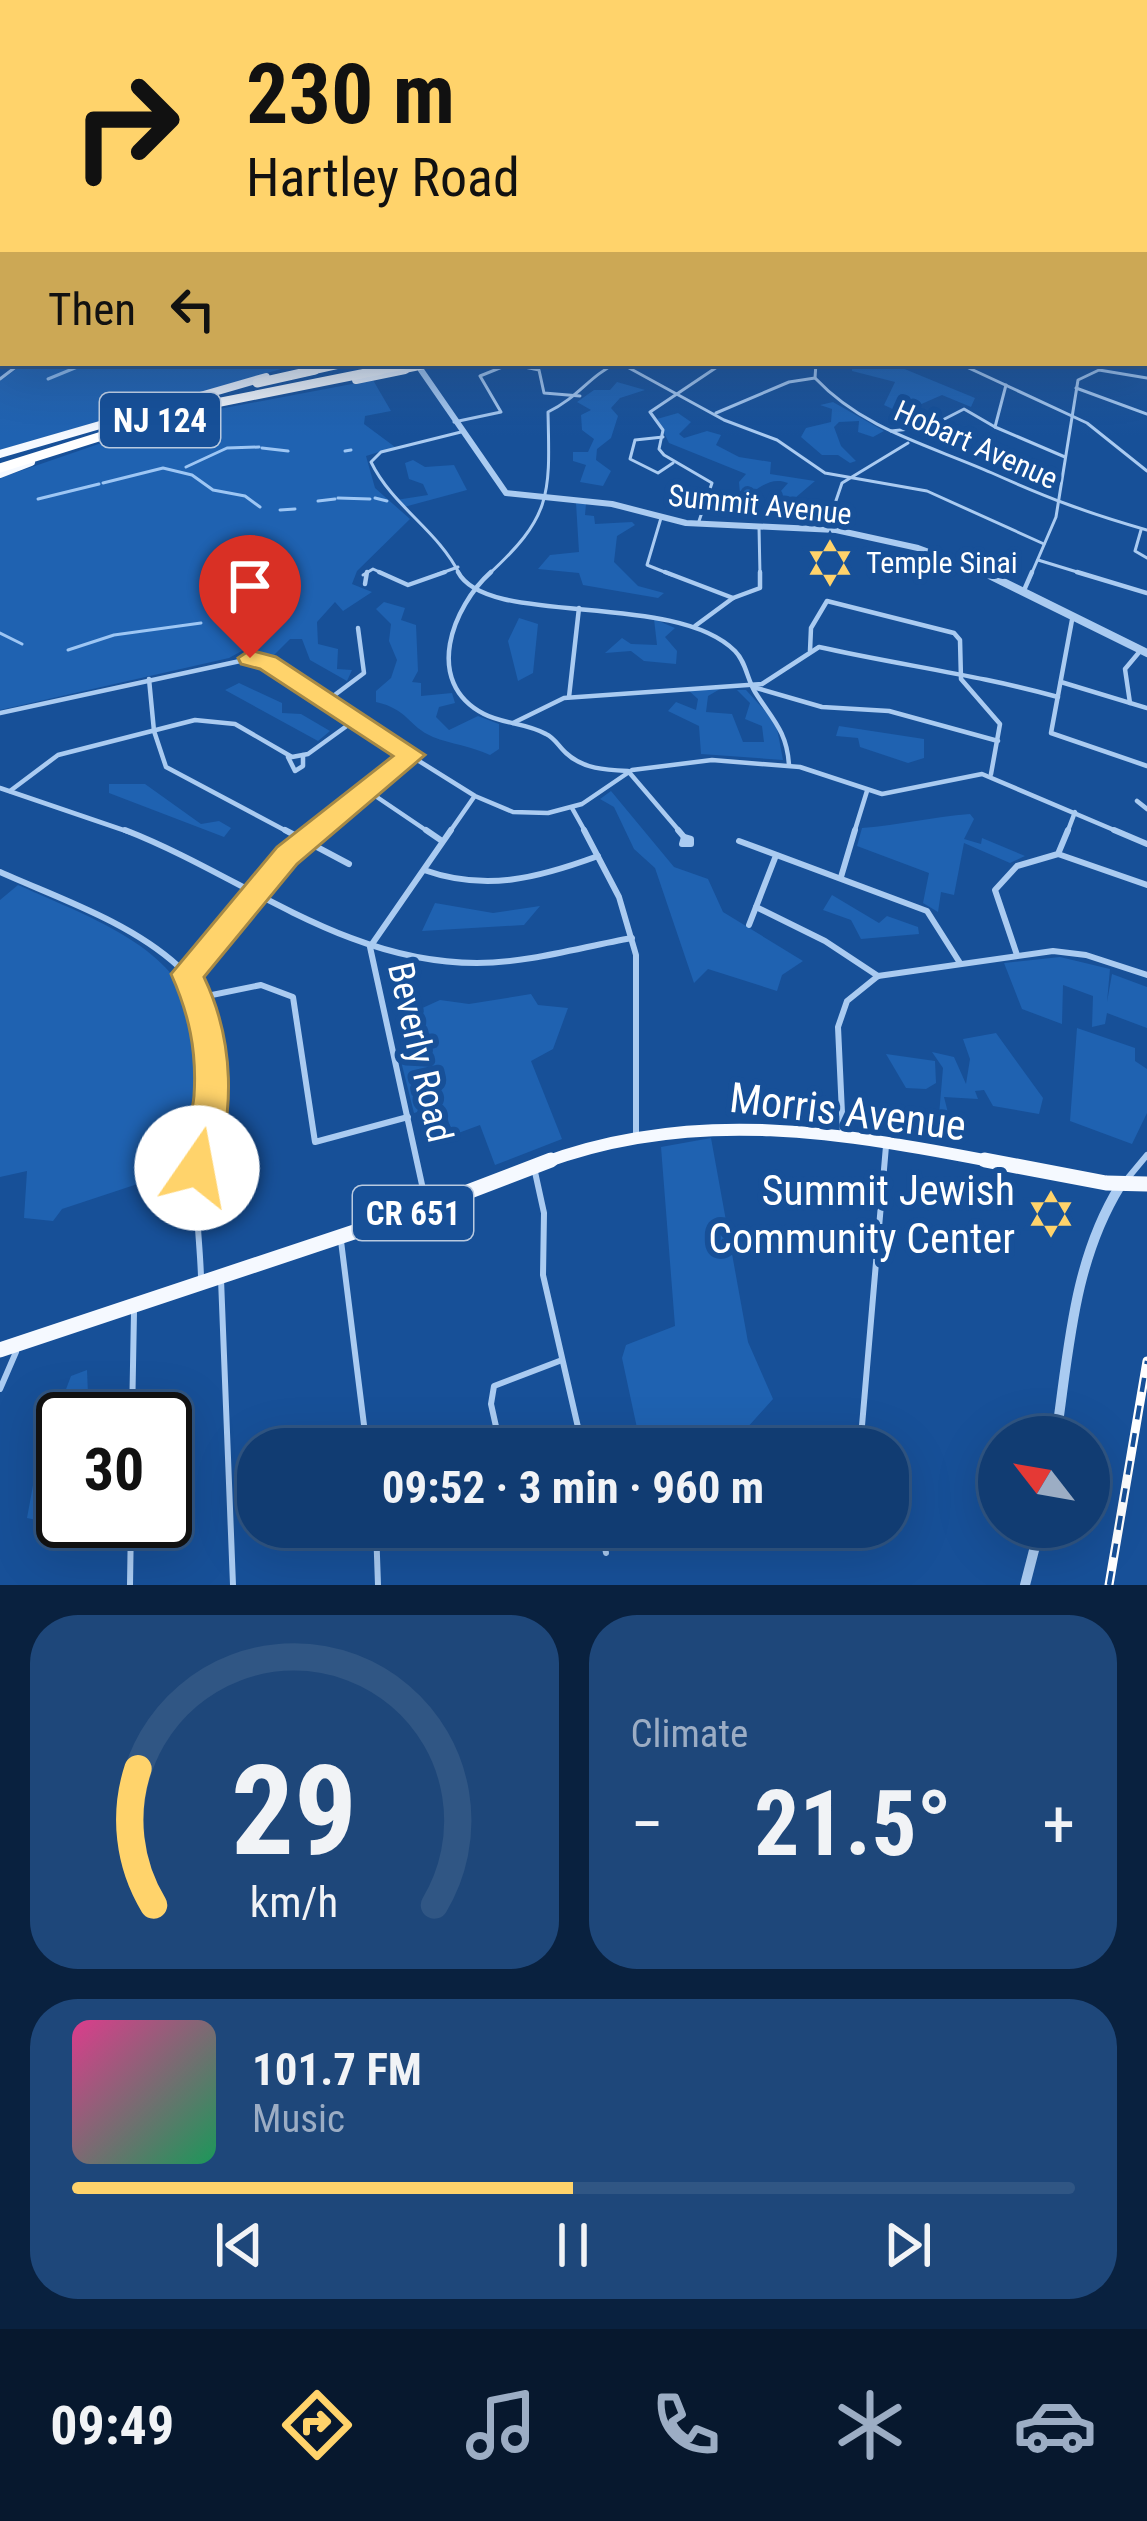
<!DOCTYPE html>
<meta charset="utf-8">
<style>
body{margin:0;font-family:"Roboto Condensed",sans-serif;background:#1e477a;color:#f1f3f6;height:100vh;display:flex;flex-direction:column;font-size:45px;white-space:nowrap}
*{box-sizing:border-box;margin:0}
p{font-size:39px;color:#9cadc4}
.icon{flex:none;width:66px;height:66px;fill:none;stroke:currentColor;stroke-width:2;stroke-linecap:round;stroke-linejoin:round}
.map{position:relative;height:1585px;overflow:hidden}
.sheet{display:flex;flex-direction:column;gap:30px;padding:30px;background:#09213f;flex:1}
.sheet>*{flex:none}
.guide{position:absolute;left:0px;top:0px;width:1149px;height:366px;box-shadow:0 12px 48px #0002,0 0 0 3px #305684;background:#ffd36b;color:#111;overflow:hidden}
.needle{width:78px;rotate:301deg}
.tools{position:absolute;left:978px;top:1416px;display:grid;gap:24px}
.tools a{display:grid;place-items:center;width:132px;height:132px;border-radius:50%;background:#113c72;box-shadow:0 12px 48px #0002,0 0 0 3px #305684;font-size:60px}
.speed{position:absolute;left:36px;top:1392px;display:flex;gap:24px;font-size:60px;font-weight:700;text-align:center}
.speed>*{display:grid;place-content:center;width:156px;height:156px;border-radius:50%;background:#113c72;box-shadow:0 12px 48px #0002,0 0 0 3px #305684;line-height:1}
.speed .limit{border:6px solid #111;border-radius:18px;background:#fff;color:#111}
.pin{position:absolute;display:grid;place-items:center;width:102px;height:102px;color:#fff;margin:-123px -51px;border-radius:50% 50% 50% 0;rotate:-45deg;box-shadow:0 0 12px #0007}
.pin .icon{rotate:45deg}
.me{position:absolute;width:132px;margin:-66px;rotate:12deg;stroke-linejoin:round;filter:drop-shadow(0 0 9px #0008)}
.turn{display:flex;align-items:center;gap:42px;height:252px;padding:0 48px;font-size:54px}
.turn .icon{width:156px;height:156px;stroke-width:2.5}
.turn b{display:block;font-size:84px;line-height:102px}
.then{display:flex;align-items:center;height:114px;padding:0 48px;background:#0003;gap:24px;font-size:45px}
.big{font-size:90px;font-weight:700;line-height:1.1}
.sheet .tile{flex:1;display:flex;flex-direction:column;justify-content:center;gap:18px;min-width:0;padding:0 42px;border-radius:48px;background:#1e477a}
.sheet .dial{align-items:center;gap:0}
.dial svg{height:312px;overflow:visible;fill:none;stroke:#305684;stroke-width:7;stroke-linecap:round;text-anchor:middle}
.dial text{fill:#f1f3f6;stroke:none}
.song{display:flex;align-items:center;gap:36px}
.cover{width:144px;height:144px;border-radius:18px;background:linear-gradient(135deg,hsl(330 70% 55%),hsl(150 70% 35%))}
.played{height:12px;border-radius:6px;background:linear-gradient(90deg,#ffd36b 50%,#305684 50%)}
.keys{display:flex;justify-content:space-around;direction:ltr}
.heat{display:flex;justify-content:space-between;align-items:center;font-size:66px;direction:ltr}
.sheet .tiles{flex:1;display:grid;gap:30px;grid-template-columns:1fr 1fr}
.tile:last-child{grid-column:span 2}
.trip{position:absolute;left:237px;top:1428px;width:672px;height:120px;border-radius:48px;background:#113c72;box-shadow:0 12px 48px #0002,0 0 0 3px #305684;font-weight:700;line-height:120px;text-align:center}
.menu{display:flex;height:192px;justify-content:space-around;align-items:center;background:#07182e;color:#9cadc4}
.menu .icon{width:84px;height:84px}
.menu .on{color:#ffd36b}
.menu b{font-size:54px;color:#f1f3f6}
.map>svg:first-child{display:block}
</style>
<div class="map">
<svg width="1147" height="1585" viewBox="0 0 1147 1585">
<rect width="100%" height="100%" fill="#175098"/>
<g fill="#1f62b1">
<path d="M25,363H302L0,450V381Z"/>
<path d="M853,363H890L975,398L971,407L942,395L901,413L884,405L895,382L852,371Z"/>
<path d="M373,380L391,411L365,416L364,424L395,447L366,456L375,488L410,519L357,571L352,584L372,592L343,611L335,602L317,622L318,644L338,649L337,669L352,670L347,681L310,660L302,639H290L270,659L249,647L229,658L0,710V478L177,417Z"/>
<path d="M617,382L645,390L620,398L611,408L618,416L611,438L597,449L596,460L611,471L603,486L580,482L586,465L573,461V452H588L594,439L582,430L581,415L591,410L577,402L594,390H610Z"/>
<path d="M833,402L884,431L873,437L858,432L859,421L839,422L834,427L841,446L856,461L850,463L838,455H822L801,437L806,428L831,422L832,409L820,405Z"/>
<path d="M678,413L691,422L679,434L684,438L707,431L721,435L716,445L739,457L771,462L770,474L815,481L781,510L766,508L788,483C767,474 751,496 733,506L730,502L740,494L739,482L746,474L669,443L657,419Z"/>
<path d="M413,460L425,467L454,465L467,490L404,507L396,500L428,495L423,484L409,479L405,463Z"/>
<path d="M576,503L586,504L585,515L594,516L595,524L632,522L635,525L617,536L614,562L638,586L664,593L658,598L583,585L579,573L538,569L550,555L579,552Z"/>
<path d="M384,602L405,608L401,620L416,625L418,671L412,682L421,683V696L452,693L455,703L439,707L436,717L449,730L478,716L499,724V749L490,755C471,746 451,744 433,737C408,726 408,709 376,702V691L391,678L397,660L389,641L391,624L376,609Z"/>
<path d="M519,618L538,624L533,673L518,681L508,641Z"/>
<path d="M654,619L675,628L665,637L677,651L676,664L644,661L631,651L605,653L622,638L631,644L657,645Z"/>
<path d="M239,683L282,703V713L301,714L330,731L318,741L225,690Z"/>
<path d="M720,689L708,696L706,712L732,714L743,742H764L762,726L745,719L750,703L737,690H746L776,723L783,760L701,754L699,726L668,711L676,702L696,710L698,699L688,690Z"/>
<path d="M839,726L924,739V758L908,763L860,747L858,738L836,736Z"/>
<path d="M109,784H145L201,824L219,821L231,828L224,837L109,793Z"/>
<path d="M611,791L674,867L708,879L723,912L803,961L782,975L777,991L708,969L694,983L655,868L634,849L614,807L600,799Z"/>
<path d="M970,814L974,819L964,839L981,844L982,838L1025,856L1010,863L964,843L954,895L941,892L938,912L923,903L929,873L857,846L862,828C900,825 932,817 970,814Z"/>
<path d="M18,885C126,933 219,962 202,1103C199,1124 192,1145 189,1167L62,1209L53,1221L24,1218L27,1171L0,1177V900Z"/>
<path d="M832,895L879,923L887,916L918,927L919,934L861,939L851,920L823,910Z"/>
<path d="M435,903L493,913L540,906L524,925L422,931Z"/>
<path d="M1060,957L1110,969L1107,1002L1112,974L1147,987V1028L1107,1013L1105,1024L1092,1027L1093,996L1063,985L1062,1024L1022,1009L1004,963Z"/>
<path d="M531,994L538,1005L568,1008L553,1049L531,1061L562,1139L495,1165L480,1125L453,1135L443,1105L414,1113L400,1057L430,1044L418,1010L440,1000L469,1004Z"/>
<path d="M1077,1028L1135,1048V1061L1147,1069V1113L1132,1144L1070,1121Z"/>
<path d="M996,1033L1043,1098L1039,1114L993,1106L984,1090L975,1091L978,1099L944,1097L949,1117L939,1115L943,1068L932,1052L954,1057L966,1084L970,1059L963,1039Z"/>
<path d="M886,1054L935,1061L936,1083L926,1089L906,1088Z"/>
<path d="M711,1138L748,1342L773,1399L728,1449H662L656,1437L640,1442L622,1358L626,1345L675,1326L661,1147Z"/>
<path d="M87,1370L89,1419H63V1521H84V1530L27,1518L36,1469L71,1376Z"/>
</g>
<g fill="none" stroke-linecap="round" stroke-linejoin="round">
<g stroke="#9dc6f4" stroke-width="3">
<path d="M48,379L87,363"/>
<path d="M193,444L204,437"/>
<path d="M262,448L288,451"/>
<path d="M345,451L351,450"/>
<path d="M186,467L227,448L259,447"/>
<path d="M103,483L163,468L192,475L213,490L245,496L260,507"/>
<path d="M338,498L370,499"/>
<path d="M375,498L387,501"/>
<path d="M38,499L99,484"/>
<path d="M318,501L335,499"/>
<path d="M280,510L295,509"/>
<path d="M0,633L22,644"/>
<path d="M68,650L114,635L201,623"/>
</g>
<g stroke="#aacbf1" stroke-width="3">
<path d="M620,363L724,420L777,440L825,473L927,491L1044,544"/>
<path d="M705,363L716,367"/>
<path d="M816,363L815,378C864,430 929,445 992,473C1048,498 1087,513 1147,530"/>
<path d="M908,363H932"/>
<path d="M958,363L1087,423L1147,471"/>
<path d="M0,379L21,363"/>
<path d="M1006,385L995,427L1065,457"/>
<path d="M1076,388L1147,414"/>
<path d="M716,413L789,382L815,378"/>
<path d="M454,422L501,412L480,376L510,364L539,370L544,393L580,396"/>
<path d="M891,431L929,427L964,409L995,427"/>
<path d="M663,437L635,440L630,459L658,473L673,463"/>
<path d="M661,518L647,565L672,575"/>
<path d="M698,524L712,483L664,455L659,449L663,430L650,412L723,363"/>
<path d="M759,527L760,575"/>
<path d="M827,527L842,483L908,443"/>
<path d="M1141,530L1135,551L1147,558"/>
<path d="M1038,560L1087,575"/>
<path d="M363,575L373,569L386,575"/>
<path d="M436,575L458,567"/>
<path d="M460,575C438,530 393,507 371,462L381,452L461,432"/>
<path d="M488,575C552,516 550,496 548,412C579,397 589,376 617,363"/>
<path d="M1031,575L1056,517L1078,380L1099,370L1147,378"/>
</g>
<g stroke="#aacbf1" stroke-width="4.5">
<path d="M379,572L408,585L445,572"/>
<path d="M458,572C487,628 674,590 735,651C746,662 747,679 755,692C772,719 787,731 789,765"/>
<path d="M491,572C453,606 422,682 484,714C503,724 527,723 546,734C555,738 559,747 566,753C583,769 606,770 628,771L681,833"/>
<path d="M665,572L733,598"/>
<path d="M1077,572L1147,593"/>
<path d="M365,584L367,572"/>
<path d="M1025,588L1032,572"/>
<path d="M1072,620L1051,733L1147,766"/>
<path d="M695,626L733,598L760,588V572"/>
<path d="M810,651L811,628L827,601L954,633L960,640L961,679L1000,724L991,774"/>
<path d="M149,679L154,731L166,767L290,833"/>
<path d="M1061,682L1147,708"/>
<path d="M753,687L822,707L889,711L998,741"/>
<path d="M569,697L579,608"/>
<path d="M328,700L364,673L358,628"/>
<path d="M1130,703L1125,669L1141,650"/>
<path d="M0,713L254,658L475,796L513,812L548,813L582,804L632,770L712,760L800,767L882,794L982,774L1121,833"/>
<path d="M513,723L564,698L762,684L819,647C899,665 979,675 1058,697"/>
<path d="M288,757L295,771L303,766V755"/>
<path d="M0,788L132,833"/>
<path d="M10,791L58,755L195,720L235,724L292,757L308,754L355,720"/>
<path d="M368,791L430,833"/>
<path d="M1137,801L1147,809"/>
<path d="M572,808L586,833"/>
<path d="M315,833L409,757"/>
<path d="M449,833L474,797"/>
<path d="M854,833L867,791"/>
<path d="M1067,833L1075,812"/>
</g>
<g stroke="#aacbf1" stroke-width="6">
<path d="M125,830C243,876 344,963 477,963C529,963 581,947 632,938"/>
<path d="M285,830L349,864"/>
<path d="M426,830L442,841"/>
<path d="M584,830L619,897L636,955V1134"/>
<path d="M678,830L684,837"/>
<path d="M1114,830L1147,844"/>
<path d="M684,837L691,839V844H682Z"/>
<path d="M739,841L927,911L960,963"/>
<path d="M1058,854L1147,885"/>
<path d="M424,870C486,892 538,878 598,856"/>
<path d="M0,872C58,898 130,922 178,966C235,1017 202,1103 197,1167C194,1203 200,1241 201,1277"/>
<path d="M841,877L855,830"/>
<path d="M756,907L825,941L878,976"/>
<path d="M749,925L775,858"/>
<path d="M1017,955L995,890L1017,866L1058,854L1068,830"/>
<path d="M187,974L287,856L319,830"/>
<path d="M202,997L261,985L293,997L315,1142L408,1117"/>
<path d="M843,1135L838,1027L847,1001L878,976L1053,951L1086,955L1147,975"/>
<path d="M535,1172L544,1213L543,1275L583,1449"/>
<path d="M1127,1179L1147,1155"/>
<path d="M426,1203L370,947L451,830"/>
<path d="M341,1241L367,1449"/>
<path d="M221,1279L233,1585"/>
<path d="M0,1389L16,1352"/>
<path d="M132,1419L134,1312"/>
<path d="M501,1449L491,1404L494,1386L562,1360"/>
<path d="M860,1449L886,1146"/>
<path d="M376,1527L378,1585"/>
<path d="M601,1527L606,1553"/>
<path d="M130,1585L131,1521"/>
</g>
<path stroke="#aacbf1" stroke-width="4.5" d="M417,364L423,373"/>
<path stroke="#aacbf1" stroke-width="6" d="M421,370L506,493L612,504L686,523L836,530L918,548L992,575"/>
<path stroke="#aacbf1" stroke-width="8" d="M983,572L1147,653"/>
<g stroke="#aacbf1" stroke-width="10">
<path d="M1056,1437C1069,1350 1073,1262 1120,1186"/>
<path d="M1025,1585L1040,1527"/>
</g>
<path stroke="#f5f9ff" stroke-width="6" d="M390,373L439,363"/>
<g stroke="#f5f9ff" stroke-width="8">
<path d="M356,380L405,370"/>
<path d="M0,454L266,377"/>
<path d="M0,474L31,462"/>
</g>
<path stroke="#f5f9ff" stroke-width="12" d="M543,1163C696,1106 845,1133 1000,1163"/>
<g stroke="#f5f9ff" stroke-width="15">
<path d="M985,1160L1106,1183L1147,1184"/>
<path d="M0,1350L423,1209L551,1160"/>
</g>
<g stroke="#fff" stroke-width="8">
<path d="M301,373L346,363"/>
<path d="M366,373L416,363"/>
</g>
<g stroke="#fff" stroke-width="9">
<path d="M257,383L315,370"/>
<path d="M0,468L191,408L381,370"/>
</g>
<defs>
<path id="rail" d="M1109,1585L1147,1361"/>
</defs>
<use href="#rail" stroke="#fff" stroke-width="9"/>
<use href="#rail" stroke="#175098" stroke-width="4.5" stroke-dasharray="14" stroke-linecap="butt"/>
</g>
<linearGradient id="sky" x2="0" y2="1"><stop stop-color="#0d2c54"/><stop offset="0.49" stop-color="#3664a2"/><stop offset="1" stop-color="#3664a2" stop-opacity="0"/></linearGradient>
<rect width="1147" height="436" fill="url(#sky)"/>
<path fill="#ffd36b" stroke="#a68946" stroke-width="3" d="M250,650L276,657L425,755L297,864L204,977C234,1040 237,1115 210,1181L197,1186L184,1181C173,1154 192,1124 194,1096C197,1051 189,1014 171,974L277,847L393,756L260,669L241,664L238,658Z"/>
<defs>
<symbol id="synagogue-bare" viewBox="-9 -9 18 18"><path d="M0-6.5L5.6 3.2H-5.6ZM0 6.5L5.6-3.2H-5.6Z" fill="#ffd36b" stroke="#175098" stroke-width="2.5" paint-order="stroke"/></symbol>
</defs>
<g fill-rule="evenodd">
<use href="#synagogue-bare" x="797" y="530" width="66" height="66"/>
<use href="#synagogue-bare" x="1018" y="1181" width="66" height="66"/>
</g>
<g text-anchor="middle" stroke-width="12" stroke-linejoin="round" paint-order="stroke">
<g font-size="30" fill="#fff" stroke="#175098">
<text transform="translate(976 445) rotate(24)" y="10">Hobart Avenue</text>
<text transform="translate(760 505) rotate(6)" y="10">Summit Avenue</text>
</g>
<g font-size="30" fill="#fff" stroke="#175098" text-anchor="start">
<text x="866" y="573">Temple Sinai</text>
</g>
<g fill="#175098" stroke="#b9cae0" stroke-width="3">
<rect x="100" y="393" width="120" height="54" rx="9"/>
<rect x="353" y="1186" width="120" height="54" rx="9"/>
</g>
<g font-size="33" font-weight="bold" fill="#fff">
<text x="160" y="432">NJ 124</text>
<text x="413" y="1225">CR 651</text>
</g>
<g font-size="36" fill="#fff" stroke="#175098">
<text transform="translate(421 1052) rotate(77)" y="13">Beverly Road</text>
</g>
<g font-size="42" fill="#fff" stroke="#175098">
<text transform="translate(848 1111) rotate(7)" y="15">Morris Avenue</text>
</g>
<g font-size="42" fill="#fff" stroke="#175098" text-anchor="end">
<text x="1015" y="1205">Summit Jewish<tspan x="1015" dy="48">Community Center</tspan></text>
</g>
</g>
</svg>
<div class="tools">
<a><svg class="needle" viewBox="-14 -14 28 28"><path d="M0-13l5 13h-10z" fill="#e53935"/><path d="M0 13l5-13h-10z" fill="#9cadc4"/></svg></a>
</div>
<div class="speed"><div class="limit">30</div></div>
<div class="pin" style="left:250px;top:658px;background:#d93025"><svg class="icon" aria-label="arrive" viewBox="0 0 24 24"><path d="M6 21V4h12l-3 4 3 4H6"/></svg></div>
<svg class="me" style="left:197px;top:1168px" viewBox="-20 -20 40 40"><circle r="19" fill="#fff"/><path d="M0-13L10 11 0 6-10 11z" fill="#ffd36b"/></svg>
<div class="trip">09:52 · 3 min · 960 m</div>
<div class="guide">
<div class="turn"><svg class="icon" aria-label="right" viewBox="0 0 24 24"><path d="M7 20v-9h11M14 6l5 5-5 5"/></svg><div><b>230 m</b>Hartley Road</div></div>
<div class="then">Then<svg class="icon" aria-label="left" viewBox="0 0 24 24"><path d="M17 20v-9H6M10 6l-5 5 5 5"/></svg></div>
</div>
</div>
<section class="sheet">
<div class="tiles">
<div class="tile dial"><svg viewBox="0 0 100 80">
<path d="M14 69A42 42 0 1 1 86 69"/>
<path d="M14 69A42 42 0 0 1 10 34" stroke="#ffd36b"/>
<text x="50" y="56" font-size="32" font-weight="700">29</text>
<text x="50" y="72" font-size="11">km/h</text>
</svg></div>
<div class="tile"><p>Climate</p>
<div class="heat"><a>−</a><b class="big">21.5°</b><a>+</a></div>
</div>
<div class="tile">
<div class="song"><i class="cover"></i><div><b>101.7 FM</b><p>Music</p></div></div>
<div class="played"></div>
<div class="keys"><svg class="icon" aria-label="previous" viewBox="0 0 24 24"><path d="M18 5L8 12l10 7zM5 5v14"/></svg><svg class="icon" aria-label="pause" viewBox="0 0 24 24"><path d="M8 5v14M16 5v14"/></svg><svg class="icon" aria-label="next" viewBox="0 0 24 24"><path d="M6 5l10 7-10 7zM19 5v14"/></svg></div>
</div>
</div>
</section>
<nav class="menu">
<b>09:49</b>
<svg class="icon on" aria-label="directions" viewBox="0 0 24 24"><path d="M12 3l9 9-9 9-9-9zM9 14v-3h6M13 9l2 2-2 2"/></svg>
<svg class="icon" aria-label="music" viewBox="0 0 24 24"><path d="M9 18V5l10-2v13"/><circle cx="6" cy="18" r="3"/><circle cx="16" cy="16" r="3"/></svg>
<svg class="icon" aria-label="phone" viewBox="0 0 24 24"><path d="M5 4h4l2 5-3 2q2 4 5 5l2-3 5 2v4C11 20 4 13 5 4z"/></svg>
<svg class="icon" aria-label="climate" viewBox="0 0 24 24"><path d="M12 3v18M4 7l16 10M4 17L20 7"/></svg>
<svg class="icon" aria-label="car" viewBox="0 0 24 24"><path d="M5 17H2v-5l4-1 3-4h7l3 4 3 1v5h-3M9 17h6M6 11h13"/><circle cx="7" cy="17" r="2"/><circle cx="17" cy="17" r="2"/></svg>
</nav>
